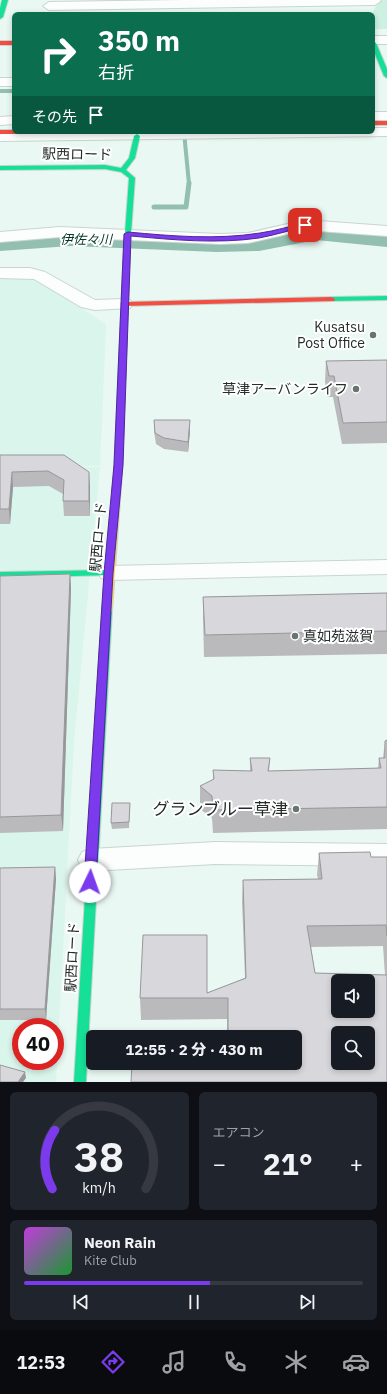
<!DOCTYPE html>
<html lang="ja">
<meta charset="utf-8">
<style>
body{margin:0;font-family:"IBM Plex Sans","Noto Sans JP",sans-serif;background:#20242c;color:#f1f3f6;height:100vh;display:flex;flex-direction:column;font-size:15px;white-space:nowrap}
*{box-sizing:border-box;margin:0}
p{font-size:13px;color:#9ea1a6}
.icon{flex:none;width:22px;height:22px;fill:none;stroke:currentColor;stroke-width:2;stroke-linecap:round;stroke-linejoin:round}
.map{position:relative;height:1082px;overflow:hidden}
.side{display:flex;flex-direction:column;gap:10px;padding:10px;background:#0d0f14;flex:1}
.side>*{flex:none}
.banner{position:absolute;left:12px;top:12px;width:363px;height:122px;border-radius:6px;box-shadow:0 2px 6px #0003;background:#0b6e4f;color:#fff;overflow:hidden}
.tools{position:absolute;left:331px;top:974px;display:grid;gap:8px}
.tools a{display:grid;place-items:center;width:44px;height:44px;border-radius:6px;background:#171b24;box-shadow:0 2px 6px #0003;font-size:20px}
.speed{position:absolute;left:12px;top:1018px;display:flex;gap:8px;font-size:20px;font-weight:700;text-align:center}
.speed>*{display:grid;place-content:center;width:52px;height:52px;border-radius:50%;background:#171b24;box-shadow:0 2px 6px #0003;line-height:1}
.speed .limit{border:6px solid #d22;background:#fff;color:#111}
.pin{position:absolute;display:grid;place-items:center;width:34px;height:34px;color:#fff;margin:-17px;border-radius:8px;box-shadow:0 2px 6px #0006}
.me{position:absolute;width:44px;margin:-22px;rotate:3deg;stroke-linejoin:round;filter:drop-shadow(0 0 3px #0008)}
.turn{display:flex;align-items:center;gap:14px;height:84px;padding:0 20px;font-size:18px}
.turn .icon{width:52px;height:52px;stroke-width:2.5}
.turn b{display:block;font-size:28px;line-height:34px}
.then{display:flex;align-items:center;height:38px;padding:0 20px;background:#0003;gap:8px;font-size:15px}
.big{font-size:30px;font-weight:800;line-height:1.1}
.side .tile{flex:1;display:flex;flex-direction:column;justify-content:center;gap:6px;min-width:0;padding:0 14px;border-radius:6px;background:#20242c}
.side .dial{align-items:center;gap:0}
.dial svg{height:104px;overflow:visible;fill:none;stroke:#363941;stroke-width:7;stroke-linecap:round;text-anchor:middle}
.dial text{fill:#f1f3f6;stroke:none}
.song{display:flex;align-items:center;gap:12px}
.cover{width:48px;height:48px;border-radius:6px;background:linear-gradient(135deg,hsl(290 70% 55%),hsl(130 70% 35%))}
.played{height:4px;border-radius:2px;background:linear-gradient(90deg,#7c3aed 55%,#363941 55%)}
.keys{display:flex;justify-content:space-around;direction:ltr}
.heat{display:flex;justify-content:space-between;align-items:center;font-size:22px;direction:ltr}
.side .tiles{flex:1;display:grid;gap:10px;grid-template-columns:1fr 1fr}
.tile:last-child{grid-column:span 2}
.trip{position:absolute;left:86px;top:1030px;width:216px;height:40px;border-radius:6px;background:#171b24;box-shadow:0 2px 6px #0003;font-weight:800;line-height:40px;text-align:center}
.menu{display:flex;height:64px;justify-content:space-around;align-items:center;background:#090b0e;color:#9ea1a6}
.menu .icon{width:28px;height:28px}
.menu .on{color:#7c3aed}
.menu b{font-size:18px;color:#f1f3f6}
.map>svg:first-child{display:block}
</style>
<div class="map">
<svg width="387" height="1082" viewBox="0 0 387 1082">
<rect width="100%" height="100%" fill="#e9f8f2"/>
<g fill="#daf5eb" fill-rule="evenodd">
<path d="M0,278H33L70,300L106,325L100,466H0Z"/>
<path d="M100,467L74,742L56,1082H0V468ZM21,1027H55V1061H21Z"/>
</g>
<path fill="#cdf0e3" d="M383,0H387V29H375C372,15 370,9 383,0Z"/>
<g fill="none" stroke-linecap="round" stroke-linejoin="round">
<g stroke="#93bfb0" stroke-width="4">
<path d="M0,91H14"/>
<path d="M184,132L189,184"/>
</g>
<path stroke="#93bfb0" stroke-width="5" d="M154,207H186L189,183"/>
<path fill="#93bfb0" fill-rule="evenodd" d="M316,224L387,231V247L316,240L259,251L217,252L70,246L0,251V235L70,230L217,236L259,235Z"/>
<defs>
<g id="street">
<path d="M182,0H380L381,1L375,5L49,10L43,6L49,2Z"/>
<rect x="373" y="36" width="14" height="8"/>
<rect x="0" y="78" width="14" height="8"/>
<rect x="373" y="112" width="14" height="8"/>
<path d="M14,116V124L0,125V117Z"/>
<path d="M373,128H387V136L0,141V133L373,132Z"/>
<path d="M305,220L387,226V236L305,230L248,243L220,244L60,237L0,242V232L60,227L220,234L248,233Z"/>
<path d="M0,268H30L45,272L95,300L124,299L130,300L132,304L130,308L95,310L81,307L34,279L0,278Z"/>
<path d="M387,560V574L109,580L101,578L98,573L101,568L109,566Z"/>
<path d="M215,842L387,844V866L215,864L91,871L82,868L78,860L82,852L91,849Z"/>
</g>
<g id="fast">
<path d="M2,0H8L3,17L0,19V8Z"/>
<path d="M373,41L376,43L387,69V78L384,76L373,49Z"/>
<path d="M137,134L140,136L135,158L126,170L135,178L130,247L122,472L118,475L114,472L124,247L129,178L121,172L105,169L0,170V166L105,165L121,168L129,158L134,136Z"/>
<path d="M387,296V300L331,301L327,299L331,297Z"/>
<path d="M109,570L112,571L114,573L112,575L0,578V572Z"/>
<path d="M107,608L112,611L86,1082H74L102,611Z"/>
</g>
<path id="slow" d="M118,469L122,472L112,611L107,614L102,611L114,472Z"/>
<g id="jam">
<rect x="0" y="41" width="14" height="4"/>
<rect x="373" y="121" width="14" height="4"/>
<path d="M0,130H14V132H29L26,134H0Z"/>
<path d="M331,297L335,299L334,301L124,306L120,304L124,302Z"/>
</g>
</defs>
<use href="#street" stroke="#c9d5d0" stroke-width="2"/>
<use href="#fast" stroke="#c9d5d0" stroke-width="2"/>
<use href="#slow" stroke="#c9d5d0" stroke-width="2"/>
<use href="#jam" stroke="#c9d5d0" stroke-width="2"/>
<use href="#street" fill="#fcfefd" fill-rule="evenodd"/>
<use href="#fast" fill="#16e098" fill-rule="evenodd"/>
<use href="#slow" fill="#ffcf43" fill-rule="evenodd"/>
<use href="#jam" fill="#f24e42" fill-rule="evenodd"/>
</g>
<g fill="#bababd" fill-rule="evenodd">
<path d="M387,360V443L342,444L333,397H327L325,381L326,361Z"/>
<path d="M154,420L190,431L188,452L164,449L156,444L154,431Z"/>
<path d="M0,455H64L90,487V516H64L63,501V494L49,486L13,487L10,524H0Z"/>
<path d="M70,574L71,589L63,831L0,833V576Z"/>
<path d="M387,593V654L204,657L203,619V597Z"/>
<path d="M387,740V829L213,833L212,818L200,809V786L213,780V770L250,771V758H270L269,771L378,768L379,758H383L385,741Z"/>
<path d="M130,803L129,828L112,829L111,823Z"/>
<path d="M319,853L371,857H387V1082L295,1063V1037H227V1019L141,1020L140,998L207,993L245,978L242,901L243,880L318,879L317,875ZM383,946L385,975L315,973L311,947Z"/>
<path d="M55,867L56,879L46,1020H0V868Z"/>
</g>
<g fill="#97979a">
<path d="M190,420V431L188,452V442Z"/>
<path d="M12,472L13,487L10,524L9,509Z"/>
<path d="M89,472L90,487V516L89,501Z"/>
<path d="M70,574L71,589L63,831L61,815Z"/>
<path d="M55,867L56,879L46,1020L45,1009Z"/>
<path d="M25,1072L26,1078L23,1082H18Z"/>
</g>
<g fill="#d8d8dc" stroke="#97979a" fill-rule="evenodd">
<path d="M387,360V422L343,423L334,376H329L326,361Z"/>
<path d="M154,420H190L188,442L164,438L155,433Z"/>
<path d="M0,455H64L89,472V501H63L64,480L48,471L12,472L9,509H0Z"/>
<path d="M70,574L61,815L0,817V576Z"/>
<path d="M387,593V631L205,635L203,597Z"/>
<path d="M387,740V807L213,810L212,796L200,786L214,779L213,770L252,771L250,758H270L268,771L381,768L379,758H385V741Z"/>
<path d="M112,803H130L129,822L111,823Z"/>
<path d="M370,852L371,857H387V936L386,925L307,926L315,973L387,975V1082H131L132,1063H295V1037H228V998H140L143,935H207V993L246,978L243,880L322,879L319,853ZM338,981H368V1011H338ZM338,1033H368V1063H338Z"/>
<path d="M55,867L45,1009H0V868Z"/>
<path d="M0,1065L25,1072L18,1082H0Z"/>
</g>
<path fill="#7c3aed" stroke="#51269a" d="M305,223H307V226C291,230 275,235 259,238C217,244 174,240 131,236L123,465L113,573L96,882L94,885H86L84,882L104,573L114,465L124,234L128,232C171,236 216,240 260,233C275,231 290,226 305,223Z"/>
<g fill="#68746f" stroke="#fff" stroke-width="1.5">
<circle cx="373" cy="335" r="4"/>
<circle cx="356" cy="389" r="4"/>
<circle cx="295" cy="636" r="4"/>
<circle cx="296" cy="809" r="4"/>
</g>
<g text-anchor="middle" stroke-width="4" stroke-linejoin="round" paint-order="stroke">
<g font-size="13" font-style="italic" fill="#02372a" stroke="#fff">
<text x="86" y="244">伊佐々川</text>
</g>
<g font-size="14" fill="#232d29" stroke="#fff">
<text transform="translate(77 154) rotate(1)" y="5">駅西ロード</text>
<text transform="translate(98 537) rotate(-85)" y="5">駅西ロード</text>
<text transform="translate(72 957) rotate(-87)" y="5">駅西ロード</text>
</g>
<g font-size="14" fill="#232d29" stroke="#fff" text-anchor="end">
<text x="365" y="332">Kusatsu<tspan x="365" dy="16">Post Office</tspan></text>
<text x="348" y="394">草津アーバンライフ</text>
<text x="303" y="641" text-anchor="start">真如苑滋賀</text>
</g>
<g font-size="17" fill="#232d29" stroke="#fff" text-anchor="end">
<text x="288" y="815">グランブルー草津</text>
</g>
</g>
</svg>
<div class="tools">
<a><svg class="icon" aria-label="sound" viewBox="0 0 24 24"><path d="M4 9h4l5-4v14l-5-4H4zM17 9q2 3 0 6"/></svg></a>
<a><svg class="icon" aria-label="search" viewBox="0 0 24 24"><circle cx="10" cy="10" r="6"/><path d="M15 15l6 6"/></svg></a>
</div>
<div class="speed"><div class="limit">40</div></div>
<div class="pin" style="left:305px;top:225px;background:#d93025"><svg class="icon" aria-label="arrive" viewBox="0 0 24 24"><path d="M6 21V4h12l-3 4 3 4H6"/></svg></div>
<svg class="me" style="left:90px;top:882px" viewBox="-20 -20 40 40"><circle r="19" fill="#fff"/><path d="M0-13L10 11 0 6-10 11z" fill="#7c3aed"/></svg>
<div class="trip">12:55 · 2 分 · 430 m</div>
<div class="banner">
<div class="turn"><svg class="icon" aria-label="right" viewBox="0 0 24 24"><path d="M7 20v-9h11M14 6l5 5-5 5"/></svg><div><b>350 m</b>右折</div></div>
<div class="then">その先<svg class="icon" aria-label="arrive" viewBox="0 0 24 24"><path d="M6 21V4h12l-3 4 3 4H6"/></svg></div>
</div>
</div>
<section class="side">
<div class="tiles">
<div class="tile dial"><svg viewBox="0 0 100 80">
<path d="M14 69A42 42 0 1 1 86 69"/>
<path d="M14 69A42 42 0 0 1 16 24" stroke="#7c3aed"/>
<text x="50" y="56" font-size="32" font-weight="700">38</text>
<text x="50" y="72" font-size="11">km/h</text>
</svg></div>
<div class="tile"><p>エアコン</p>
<div class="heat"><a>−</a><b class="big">21°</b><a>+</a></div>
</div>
<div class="tile">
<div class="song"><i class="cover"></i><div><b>Neon Rain</b><p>Kite Club</p></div></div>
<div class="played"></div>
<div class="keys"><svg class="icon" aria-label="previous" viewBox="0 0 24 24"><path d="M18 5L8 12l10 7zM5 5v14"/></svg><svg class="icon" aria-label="pause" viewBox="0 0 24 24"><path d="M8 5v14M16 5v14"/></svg><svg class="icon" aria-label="next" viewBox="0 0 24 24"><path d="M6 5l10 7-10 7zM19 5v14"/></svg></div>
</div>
</div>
</section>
<nav class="menu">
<b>12:53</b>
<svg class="icon on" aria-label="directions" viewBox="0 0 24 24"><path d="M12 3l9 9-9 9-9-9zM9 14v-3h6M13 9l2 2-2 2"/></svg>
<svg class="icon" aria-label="music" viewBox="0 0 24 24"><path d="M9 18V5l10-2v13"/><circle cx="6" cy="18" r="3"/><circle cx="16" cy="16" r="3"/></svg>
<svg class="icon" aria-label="phone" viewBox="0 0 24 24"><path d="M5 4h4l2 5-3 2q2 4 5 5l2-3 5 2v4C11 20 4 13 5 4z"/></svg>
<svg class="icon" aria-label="climate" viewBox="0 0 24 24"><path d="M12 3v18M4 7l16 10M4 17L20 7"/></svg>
<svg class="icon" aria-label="car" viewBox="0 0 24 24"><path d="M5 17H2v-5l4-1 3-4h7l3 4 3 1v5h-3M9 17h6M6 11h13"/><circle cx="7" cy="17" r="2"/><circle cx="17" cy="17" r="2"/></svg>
</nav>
